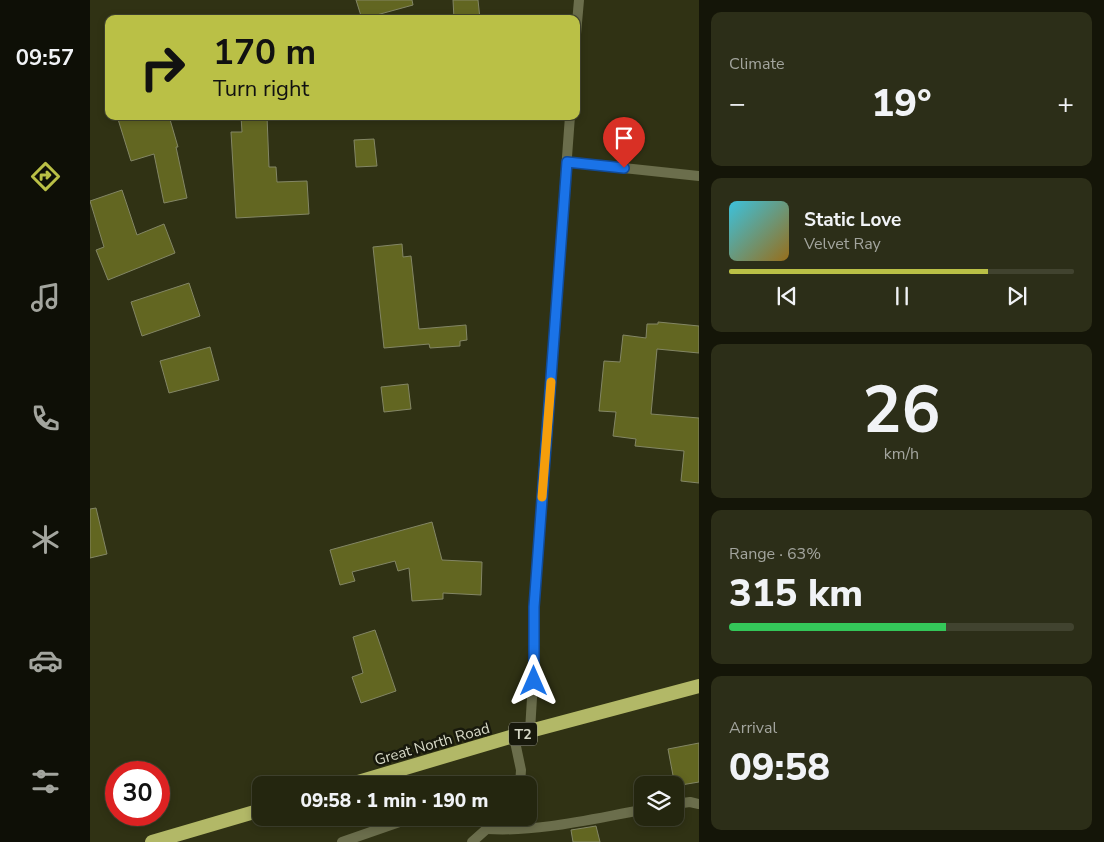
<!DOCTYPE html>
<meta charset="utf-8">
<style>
body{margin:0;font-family:"Nunito Sans",sans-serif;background:#2c2e18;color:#f1f3f6;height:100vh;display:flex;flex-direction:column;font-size:19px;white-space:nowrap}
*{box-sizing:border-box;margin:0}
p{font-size:16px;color:#a3a59e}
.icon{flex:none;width:28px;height:28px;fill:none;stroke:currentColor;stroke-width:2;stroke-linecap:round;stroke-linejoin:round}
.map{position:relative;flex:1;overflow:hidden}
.side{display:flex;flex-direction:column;gap:12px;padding:12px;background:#141508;width:405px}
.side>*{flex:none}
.top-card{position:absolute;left:15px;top:15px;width:475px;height:105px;border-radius:10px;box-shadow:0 2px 8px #0003,0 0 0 1px #41432f;background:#bac046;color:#111;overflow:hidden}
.buttons{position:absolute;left:544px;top:776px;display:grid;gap:10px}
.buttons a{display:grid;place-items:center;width:50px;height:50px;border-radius:10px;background:#24260f;box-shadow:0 2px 8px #0003,0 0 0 1px #41432f;font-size:25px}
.speed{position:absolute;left:15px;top:761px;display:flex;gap:10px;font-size:25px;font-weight:700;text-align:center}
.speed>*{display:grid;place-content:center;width:65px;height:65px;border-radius:50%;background:#24260f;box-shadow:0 2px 8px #0003,0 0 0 1px #41432f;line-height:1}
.speed .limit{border:8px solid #d22;background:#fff;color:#111}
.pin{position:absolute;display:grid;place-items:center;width:42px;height:42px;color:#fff;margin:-51px -21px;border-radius:50% 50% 50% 0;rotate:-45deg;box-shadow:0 0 5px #0007}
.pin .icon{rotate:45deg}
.me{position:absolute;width:55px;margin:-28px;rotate:0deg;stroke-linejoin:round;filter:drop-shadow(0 0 4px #0008)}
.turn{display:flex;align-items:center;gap:18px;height:105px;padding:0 25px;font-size:22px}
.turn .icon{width:65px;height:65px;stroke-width:2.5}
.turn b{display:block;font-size:35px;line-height:42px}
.big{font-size:38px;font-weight:800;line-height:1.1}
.side .card{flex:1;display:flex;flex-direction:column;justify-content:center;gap:8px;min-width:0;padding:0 18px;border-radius:10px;background:#2c2e18}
.side .dial{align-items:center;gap:0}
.dial b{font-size:65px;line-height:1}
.song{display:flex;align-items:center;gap:15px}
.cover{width:60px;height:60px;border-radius:8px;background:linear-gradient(135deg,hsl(190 70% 55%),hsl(40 70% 35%))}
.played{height:5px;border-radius:2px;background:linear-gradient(90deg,#bac046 75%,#41432f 75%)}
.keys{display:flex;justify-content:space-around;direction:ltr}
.heat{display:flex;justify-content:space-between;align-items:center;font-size:28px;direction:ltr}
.charge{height:8px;border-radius:4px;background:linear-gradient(90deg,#34c759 63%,#41432f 0)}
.trip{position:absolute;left:162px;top:776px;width:285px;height:50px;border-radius:10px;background:#24260f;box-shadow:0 2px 8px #0003,0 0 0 1px #41432f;font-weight:800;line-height:50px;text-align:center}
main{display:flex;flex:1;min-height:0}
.dock{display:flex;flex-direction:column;width:90px;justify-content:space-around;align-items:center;background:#0e0f06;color:#a3a59e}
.dock .icon{width:35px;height:35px}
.dock .selected{color:#bac046}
.dock b{font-size:22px;color:#f1f3f6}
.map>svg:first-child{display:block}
</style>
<main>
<nav class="dock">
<b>09:57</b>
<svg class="icon selected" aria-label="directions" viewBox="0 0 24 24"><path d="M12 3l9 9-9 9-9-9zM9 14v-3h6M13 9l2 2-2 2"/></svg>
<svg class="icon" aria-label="music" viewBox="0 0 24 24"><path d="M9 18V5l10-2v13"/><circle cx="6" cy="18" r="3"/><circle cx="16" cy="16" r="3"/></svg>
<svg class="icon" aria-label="phone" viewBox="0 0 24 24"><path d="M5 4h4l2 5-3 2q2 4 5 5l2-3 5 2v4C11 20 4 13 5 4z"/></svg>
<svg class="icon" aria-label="climate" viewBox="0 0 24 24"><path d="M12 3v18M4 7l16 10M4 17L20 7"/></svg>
<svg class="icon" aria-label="car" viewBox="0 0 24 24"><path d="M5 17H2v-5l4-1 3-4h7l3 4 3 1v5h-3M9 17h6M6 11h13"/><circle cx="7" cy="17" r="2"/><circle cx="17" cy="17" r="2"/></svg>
<svg class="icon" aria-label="filters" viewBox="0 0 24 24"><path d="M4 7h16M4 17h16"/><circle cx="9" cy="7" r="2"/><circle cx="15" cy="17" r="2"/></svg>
</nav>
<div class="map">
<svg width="609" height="842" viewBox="0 0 609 842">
<rect width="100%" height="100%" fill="#303214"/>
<g fill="#626621" stroke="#838665">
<path d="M266,0H322L323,5L272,19Z"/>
<path d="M363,0H388L390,19H364Z"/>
<path d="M27,116H79L88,147H86L97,198L74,203L64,154L41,161Z"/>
<path d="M151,116H177L179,167H186L187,182L217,181L219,214L146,218L141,132H152Z"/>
<path d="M284,139L287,166L266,167L264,140Z"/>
<path d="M32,190L47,235L74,224L85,253L18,280L6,250L14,247L0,201Z"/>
<path d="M312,244L313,257L321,256L329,329L376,325L377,340L370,341V346L340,348L339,344L294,348L283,247Z"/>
<path d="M99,283L110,316L52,336L41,302Z"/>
<path d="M568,322L609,326V353L567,349L561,414L609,418V483L591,481L594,451L545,446L546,439L523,436L526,412L509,411L514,361L530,362L533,335L556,338L557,324H568Z"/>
<path d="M120,347L129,380L79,393L70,361Z"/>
<path d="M318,384L321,409L294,412L291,387Z"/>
<path d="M6,508L17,554L0,558V509Z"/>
<path d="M342,522L352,560L392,562L391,595L353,593V599L322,601L319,568L308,571L305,561L262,572L265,581L250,585L240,550Z"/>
<path d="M285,630L306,691L271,703L262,677L273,673L263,637Z"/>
<path d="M609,743V782L585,786L578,749Z"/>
<path d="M506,826L510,842H483L481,830Z"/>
</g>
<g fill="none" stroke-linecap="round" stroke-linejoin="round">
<path stroke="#6b6e4c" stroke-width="10" d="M477,162L609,176"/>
<g stroke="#6b6e4c" stroke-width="10">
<path d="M486,34L489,0"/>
<path d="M440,731L443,681L444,607L480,116"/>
<path d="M424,737L431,770L430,785"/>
<path d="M585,804L600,802L609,804"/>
<path d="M397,829C450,832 501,819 552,810"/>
<path d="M252,842L321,818"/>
<path d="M382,842L409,818"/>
</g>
<g stroke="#b2b867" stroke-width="14">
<path d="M258,785L440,731L609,686"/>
<path d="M62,842L171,810"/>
</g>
</g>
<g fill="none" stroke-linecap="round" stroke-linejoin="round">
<defs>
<path id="route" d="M444,681V607L477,162L534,168"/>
</defs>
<use href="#route" stroke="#114b97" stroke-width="12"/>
<use href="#route" stroke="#1a73e8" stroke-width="9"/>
<path stroke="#f59e0b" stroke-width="9" d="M452,497L461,382"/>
</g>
<g text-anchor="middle" stroke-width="5" stroke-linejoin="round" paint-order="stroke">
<rect fill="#18190c" stroke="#9e9f8f" stroke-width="1" x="419" y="722.5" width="28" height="23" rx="4"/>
<g font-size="14" font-weight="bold" fill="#d7d9c7">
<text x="433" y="739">T2</text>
</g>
<g font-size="15" fill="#d7d9c7" stroke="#18190c">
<text transform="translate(342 744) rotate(-16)" y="5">Great North Road</text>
</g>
</g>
</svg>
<div class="buttons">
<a><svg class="icon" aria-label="layers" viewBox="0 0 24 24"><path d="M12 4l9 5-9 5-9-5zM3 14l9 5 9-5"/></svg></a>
</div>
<div class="speed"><div class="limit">30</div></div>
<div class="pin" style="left:534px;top:168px;background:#d93025"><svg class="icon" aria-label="arrive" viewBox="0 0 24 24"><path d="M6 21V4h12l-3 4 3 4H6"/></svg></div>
<svg class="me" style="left:444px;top:681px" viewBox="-20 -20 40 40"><path d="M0-17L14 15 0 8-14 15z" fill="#1a73e8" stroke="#fff" stroke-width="4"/></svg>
<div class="trip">09:58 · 1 min · 190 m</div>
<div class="top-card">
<div class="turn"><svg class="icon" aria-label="right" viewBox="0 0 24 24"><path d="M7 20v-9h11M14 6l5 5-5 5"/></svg><div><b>170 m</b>Turn right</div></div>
</div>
</div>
<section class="side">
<div class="card"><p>Climate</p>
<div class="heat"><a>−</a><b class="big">19°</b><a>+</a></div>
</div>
<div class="card">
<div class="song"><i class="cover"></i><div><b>Static Love</b><p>Velvet Ray</p></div></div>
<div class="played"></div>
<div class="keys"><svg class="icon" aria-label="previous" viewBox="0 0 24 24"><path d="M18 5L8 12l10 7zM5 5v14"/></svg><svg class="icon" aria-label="pause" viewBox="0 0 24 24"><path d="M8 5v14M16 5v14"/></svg><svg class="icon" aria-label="next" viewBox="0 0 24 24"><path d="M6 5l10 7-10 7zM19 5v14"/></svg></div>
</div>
<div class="card dial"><b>26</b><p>km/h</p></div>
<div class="card"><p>Range · 63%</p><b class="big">315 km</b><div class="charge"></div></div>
<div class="card"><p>Arrival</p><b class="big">09:58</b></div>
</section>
</main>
